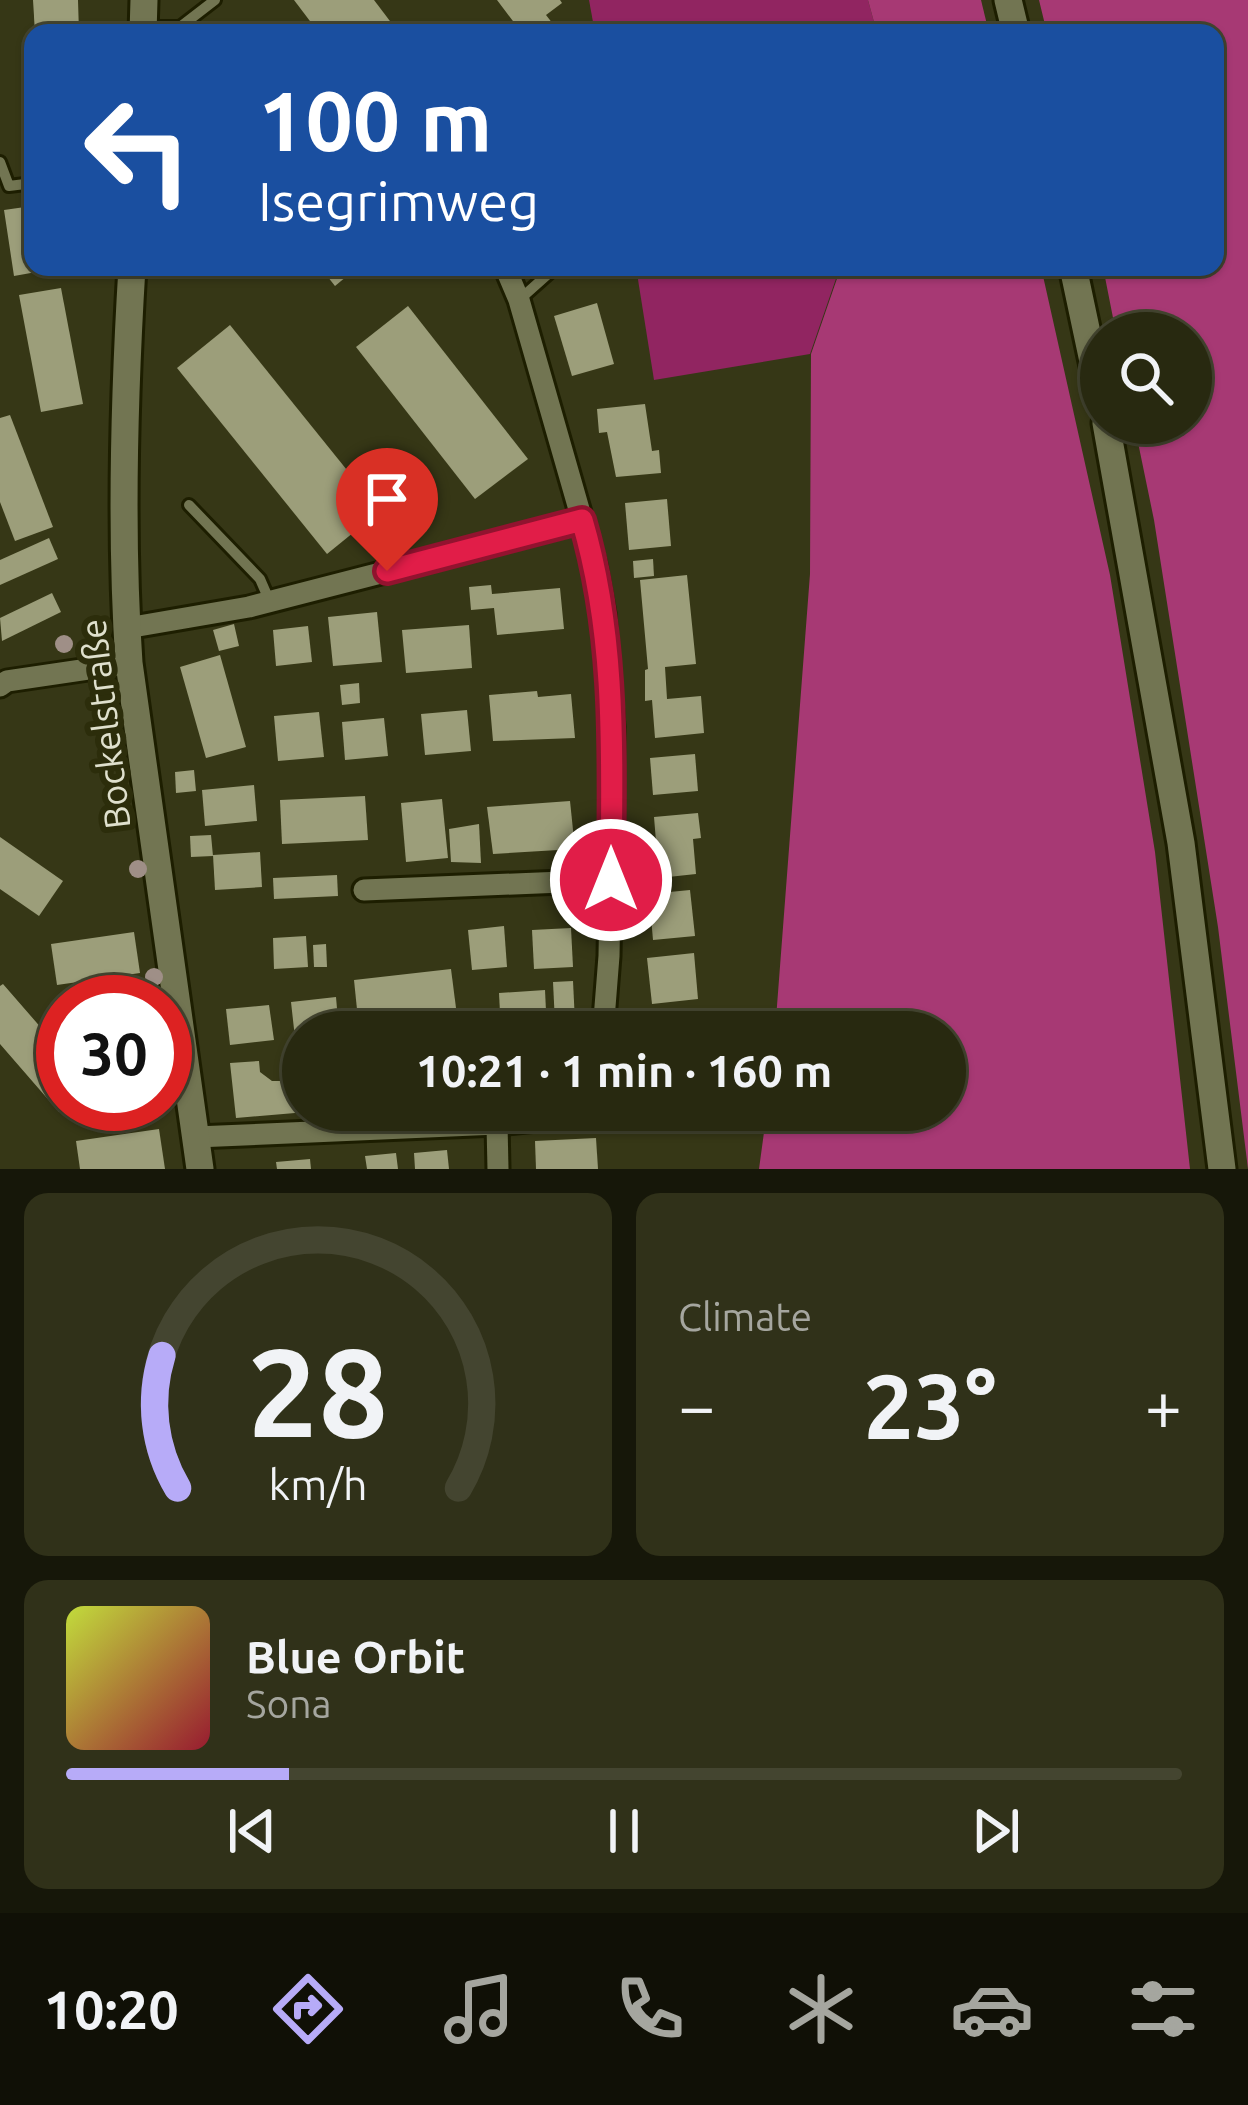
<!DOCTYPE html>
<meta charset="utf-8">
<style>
body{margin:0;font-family:Ubuntu,sans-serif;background:#303119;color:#f1f3f6;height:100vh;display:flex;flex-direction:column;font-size:45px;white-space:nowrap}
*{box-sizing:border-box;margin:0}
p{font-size:39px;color:#a5a69f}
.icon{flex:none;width:66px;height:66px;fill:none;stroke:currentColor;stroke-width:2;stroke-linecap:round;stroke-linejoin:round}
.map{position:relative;height:1169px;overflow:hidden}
.sheet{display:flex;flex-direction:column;gap:24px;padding:24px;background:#161709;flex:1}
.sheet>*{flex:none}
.hud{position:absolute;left:24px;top:24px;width:1200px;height:252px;border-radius:24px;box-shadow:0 3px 9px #0004,0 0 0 3px #444530;background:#1a4fa0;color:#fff;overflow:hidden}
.tools{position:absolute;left:1080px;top:312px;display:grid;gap:24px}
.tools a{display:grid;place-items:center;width:132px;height:132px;border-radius:50%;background:#282910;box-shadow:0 3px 9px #0004,0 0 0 3px #444530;font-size:60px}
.speed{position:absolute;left:36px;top:975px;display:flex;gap:24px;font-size:60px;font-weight:700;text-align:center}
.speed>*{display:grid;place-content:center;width:156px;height:156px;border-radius:50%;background:#282910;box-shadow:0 3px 9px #0004,0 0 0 3px #444530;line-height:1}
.speed .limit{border:18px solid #d22;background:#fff;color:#111}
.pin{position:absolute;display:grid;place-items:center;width:102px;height:102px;color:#fff;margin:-123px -51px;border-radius:50% 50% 50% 0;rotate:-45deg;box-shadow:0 0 12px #0007}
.pin .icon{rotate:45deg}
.me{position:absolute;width:132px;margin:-66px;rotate:0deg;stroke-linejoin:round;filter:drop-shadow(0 0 9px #0008)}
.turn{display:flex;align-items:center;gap:42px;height:252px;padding:0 36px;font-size:54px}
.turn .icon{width:156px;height:156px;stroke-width:2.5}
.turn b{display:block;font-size:84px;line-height:102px}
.big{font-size:90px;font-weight:700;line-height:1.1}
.sheet .card{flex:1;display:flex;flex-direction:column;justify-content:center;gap:18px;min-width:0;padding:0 42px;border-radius:24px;background:#303119}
.sheet .dial{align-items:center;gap:0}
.dial svg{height:312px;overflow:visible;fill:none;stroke:#444530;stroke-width:7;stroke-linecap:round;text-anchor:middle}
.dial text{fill:#f1f3f6;stroke:none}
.song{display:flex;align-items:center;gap:36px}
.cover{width:144px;height:144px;border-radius:18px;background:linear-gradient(135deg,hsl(70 70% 55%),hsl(350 70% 35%))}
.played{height:12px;border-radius:6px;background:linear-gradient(90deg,#b7abf8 20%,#444530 20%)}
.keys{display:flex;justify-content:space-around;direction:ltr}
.heat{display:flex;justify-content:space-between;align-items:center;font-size:66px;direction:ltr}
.sheet .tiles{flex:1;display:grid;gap:24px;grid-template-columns:1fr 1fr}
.card:last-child{grid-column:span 2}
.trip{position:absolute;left:282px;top:1011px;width:684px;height:120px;border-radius:60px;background:#282910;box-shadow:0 3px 9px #0004,0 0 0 3px #444530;font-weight:700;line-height:120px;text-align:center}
.tabs{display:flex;height:192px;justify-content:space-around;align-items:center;background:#101006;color:#a5a69f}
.tabs .icon{width:84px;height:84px}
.tabs .selected{color:#b7abf8}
.tabs b{font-size:54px;color:#f1f3f6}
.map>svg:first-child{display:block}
</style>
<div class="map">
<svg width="1248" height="1169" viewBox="0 0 1248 1169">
<rect width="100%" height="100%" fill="#363716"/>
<g fill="#912561">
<path d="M589,0H868L877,33H595Z"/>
<path d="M636,267H840L810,354L654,380Z"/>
</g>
<g fill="#a73974">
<path d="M868,0H981L989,33H877Z"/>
<path d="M1039,0H1248V1169L1218,927L1154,520L1134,423H1191V333H1116L1103,267H1215V33H1047Z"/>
<path d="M841,267H1041L1110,575L1155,852L1190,1169H759L767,1110H945V1032H775L810,574L811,354Z"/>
</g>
<g fill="#9c9e7a">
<path d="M33,0H78L79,33H35Z"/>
<path d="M294,0H374L399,33H319Z"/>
<path d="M497,0H560L562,3L546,15L560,33H522Z"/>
<path d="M32,206L33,267H41L42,271L14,276L4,210Z"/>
<path d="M320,267H358L335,286Z"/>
<path d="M61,288L83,404L41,412L19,295Z"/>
<path d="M597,303L614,364L572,376L554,316Z"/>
<path d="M408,306L528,459L475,499L356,347Z"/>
<path d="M230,325L380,511L327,554L177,368Z"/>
<path d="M645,404L652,451L659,450L661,473L616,477L607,432L599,433L597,409Z"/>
<path d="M10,415L53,527L15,541L0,502V418Z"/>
<path d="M667,499L671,546L629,550L625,503Z"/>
<path d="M49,538L58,559L0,585V560Z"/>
<path d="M653,559L654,576L634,578L633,561Z"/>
<path d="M687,575L696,664L665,667L667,699L701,696L704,733L655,738L652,700L645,701V670L648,669L640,580Z"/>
<path d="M491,585L492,594L560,588L564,629L497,635L494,608L471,610L469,587Z"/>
<path d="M52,593L61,612L2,641L0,618Z"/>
<path d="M377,612L382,662L333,666L328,617Z"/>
<path d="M234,624L239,646L219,651L213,630Z"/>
<path d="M469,625L472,668L406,673L402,630Z"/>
<path d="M308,626L312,662L276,666L273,630Z"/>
<path d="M220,655L246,747L206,758L180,667Z"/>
<path d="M359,683L360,703L342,705L340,685Z"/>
<path d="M537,691L538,697L571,694L575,738L493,741L489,695Z"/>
<path d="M467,710L471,751L425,755L421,714Z"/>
<path d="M319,712L324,757L278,761L274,716Z"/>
<path d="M384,718L388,756L345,760L342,722Z"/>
<path d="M695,754L698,791L653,795L650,758Z"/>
<path d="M194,770L196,791L176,793L175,772Z"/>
<path d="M254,785L257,821L205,826L202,790Z"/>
<path d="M365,796L368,840L282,844L280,800Z"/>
<path d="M442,799L448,858L406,862L401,803Z"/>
<path d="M570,801L575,849L493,854L487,807Z"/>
<path d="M698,813L701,838L693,839L696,874L659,878L654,817Z"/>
<path d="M479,824L481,863L451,862L449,829Z"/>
<path d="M211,835L213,856L191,857L190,836Z"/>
<path d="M0,837L63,881L39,916L0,889Z"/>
<path d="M260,852L262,887L215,890L213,855Z"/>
<path d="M337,875L338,896L274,899L273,878Z"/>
<path d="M690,890L695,936L653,940L649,894Z"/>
<path d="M504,926L507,967L472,970L468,930Z"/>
<path d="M571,928L573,967L534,969L532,930Z"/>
<path d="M134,932L140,973L57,985L51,944Z"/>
<path d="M306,936L308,967L274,969L273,938Z"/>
<path d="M326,944L327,967H314L313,945Z"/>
<path d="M694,953L698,999L652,1004L647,958Z"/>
<path d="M451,969L456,1008L358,1019L354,980Z"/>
<path d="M573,981L575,1022L555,1023L553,982Z"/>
<path d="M3,984L63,1053V1104H69L59,1112L0,1044V986Z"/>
<path d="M545,990L547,1032H501L499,993Z"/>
<path d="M336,997L339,1032H303V1037L295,1038L291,1002Z"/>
<path d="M269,1005L274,1040L230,1045L226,1009Z"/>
<path d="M680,1019L681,1032H642L641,1022Z"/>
<path d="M259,1061L260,1072L272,1081H293L295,1113L236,1118L230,1063Z"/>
<path d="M159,1129L165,1169H80L76,1141Z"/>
<path d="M596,1138L598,1169H536L535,1141Z"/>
<path d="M447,1150L449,1169H415L414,1153Z"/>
<path d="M396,1153L398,1169H367L365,1156Z"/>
<path d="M310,1159L311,1169H277L276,1162Z"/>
</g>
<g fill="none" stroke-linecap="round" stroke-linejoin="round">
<defs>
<g id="lane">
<path d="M146,27H180L215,0"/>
<path d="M0,162L9,186L33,183"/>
<path d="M519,300L556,267"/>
<path d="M189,505L260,579L270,602"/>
</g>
<g id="street">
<path d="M505,267L519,300L595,565L604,614L613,727L609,956L603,1032"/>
<path d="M127,628L249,607L582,521"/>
<path d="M0,686L7,681L129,663"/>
<path d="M364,890L611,880"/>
<path d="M497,1124L498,1169"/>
<path d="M196,1137L497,1124L556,1118L579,1110"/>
</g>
<g id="secondary">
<path d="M1008,0L1016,33"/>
<path d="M143,33L144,0"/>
<path d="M132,267C124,398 120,532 129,663L200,1169"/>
<path d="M1073,267L1101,399"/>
<path d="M1106,423L1181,843L1222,1169"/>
</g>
</defs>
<use href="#lane" stroke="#1d1e00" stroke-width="16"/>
<use href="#street" stroke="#1d1e00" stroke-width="27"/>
<use href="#secondary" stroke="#1d1e00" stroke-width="33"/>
<use href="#lane" stroke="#727552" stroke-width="10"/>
<use href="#street" stroke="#727552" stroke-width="21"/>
<use href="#secondary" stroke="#727552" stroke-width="27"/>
</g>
<g fill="#9f8f87">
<circle cx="64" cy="644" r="9"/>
<circle cx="138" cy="869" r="9"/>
<circle cx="154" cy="977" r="9"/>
</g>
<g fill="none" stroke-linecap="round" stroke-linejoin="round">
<defs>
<path id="route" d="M387,571L582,520C617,638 612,759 611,880"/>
</defs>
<use href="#route" stroke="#92132f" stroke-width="30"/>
<use href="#route" stroke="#e11d48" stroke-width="21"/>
</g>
<g text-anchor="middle" stroke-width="12" stroke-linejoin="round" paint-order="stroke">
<g font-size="36" fill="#dfe0cd" stroke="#2c2d0b">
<text transform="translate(105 724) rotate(-97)" y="13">Bockelstraße</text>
</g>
</g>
</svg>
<div class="tools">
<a><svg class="icon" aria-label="search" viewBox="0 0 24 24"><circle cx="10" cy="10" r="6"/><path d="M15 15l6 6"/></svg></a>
</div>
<div class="speed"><div class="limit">30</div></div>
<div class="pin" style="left:387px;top:571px;background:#d93025"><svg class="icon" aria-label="arrive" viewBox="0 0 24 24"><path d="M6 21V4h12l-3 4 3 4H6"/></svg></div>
<svg class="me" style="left:611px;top:880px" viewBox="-20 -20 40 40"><circle r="17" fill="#e11d48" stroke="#fff" stroke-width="3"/><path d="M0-11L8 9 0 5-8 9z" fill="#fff"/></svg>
<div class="trip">10:21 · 1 min · 160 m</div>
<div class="hud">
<div class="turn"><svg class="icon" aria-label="left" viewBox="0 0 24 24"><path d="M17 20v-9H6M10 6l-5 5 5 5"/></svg><div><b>100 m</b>Isegrimweg</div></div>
</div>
</div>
<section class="sheet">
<div class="tiles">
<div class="card dial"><svg viewBox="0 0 100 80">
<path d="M14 69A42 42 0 1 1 86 69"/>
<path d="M14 69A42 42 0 0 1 10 35" stroke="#b7abf8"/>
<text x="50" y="56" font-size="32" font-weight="700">28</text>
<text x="50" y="72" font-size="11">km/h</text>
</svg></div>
<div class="card"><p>Climate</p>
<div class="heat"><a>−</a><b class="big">23°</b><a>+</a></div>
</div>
<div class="card">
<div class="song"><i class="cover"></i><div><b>Blue Orbit</b><p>Sona</p></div></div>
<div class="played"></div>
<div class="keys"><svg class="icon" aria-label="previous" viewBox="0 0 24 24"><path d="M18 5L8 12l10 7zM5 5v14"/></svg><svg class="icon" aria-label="pause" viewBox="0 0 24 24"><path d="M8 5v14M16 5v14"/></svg><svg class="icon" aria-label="next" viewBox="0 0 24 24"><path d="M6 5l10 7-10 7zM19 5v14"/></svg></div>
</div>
</div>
</section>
<nav class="tabs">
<b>10:20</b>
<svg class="icon selected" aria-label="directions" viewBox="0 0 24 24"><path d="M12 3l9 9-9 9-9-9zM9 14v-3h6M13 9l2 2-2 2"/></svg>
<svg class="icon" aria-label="music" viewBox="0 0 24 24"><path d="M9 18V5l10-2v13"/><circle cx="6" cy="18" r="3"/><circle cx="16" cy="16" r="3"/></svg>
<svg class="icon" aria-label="phone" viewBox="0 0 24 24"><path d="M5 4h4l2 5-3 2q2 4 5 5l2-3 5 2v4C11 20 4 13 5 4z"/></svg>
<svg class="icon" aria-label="climate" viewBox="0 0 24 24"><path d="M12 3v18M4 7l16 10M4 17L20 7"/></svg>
<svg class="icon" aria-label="car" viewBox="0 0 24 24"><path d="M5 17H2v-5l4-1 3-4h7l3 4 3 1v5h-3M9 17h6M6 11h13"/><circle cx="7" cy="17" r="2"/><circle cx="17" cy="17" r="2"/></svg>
<svg class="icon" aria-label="filters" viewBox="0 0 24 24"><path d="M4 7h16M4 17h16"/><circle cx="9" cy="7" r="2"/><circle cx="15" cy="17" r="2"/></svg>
</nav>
